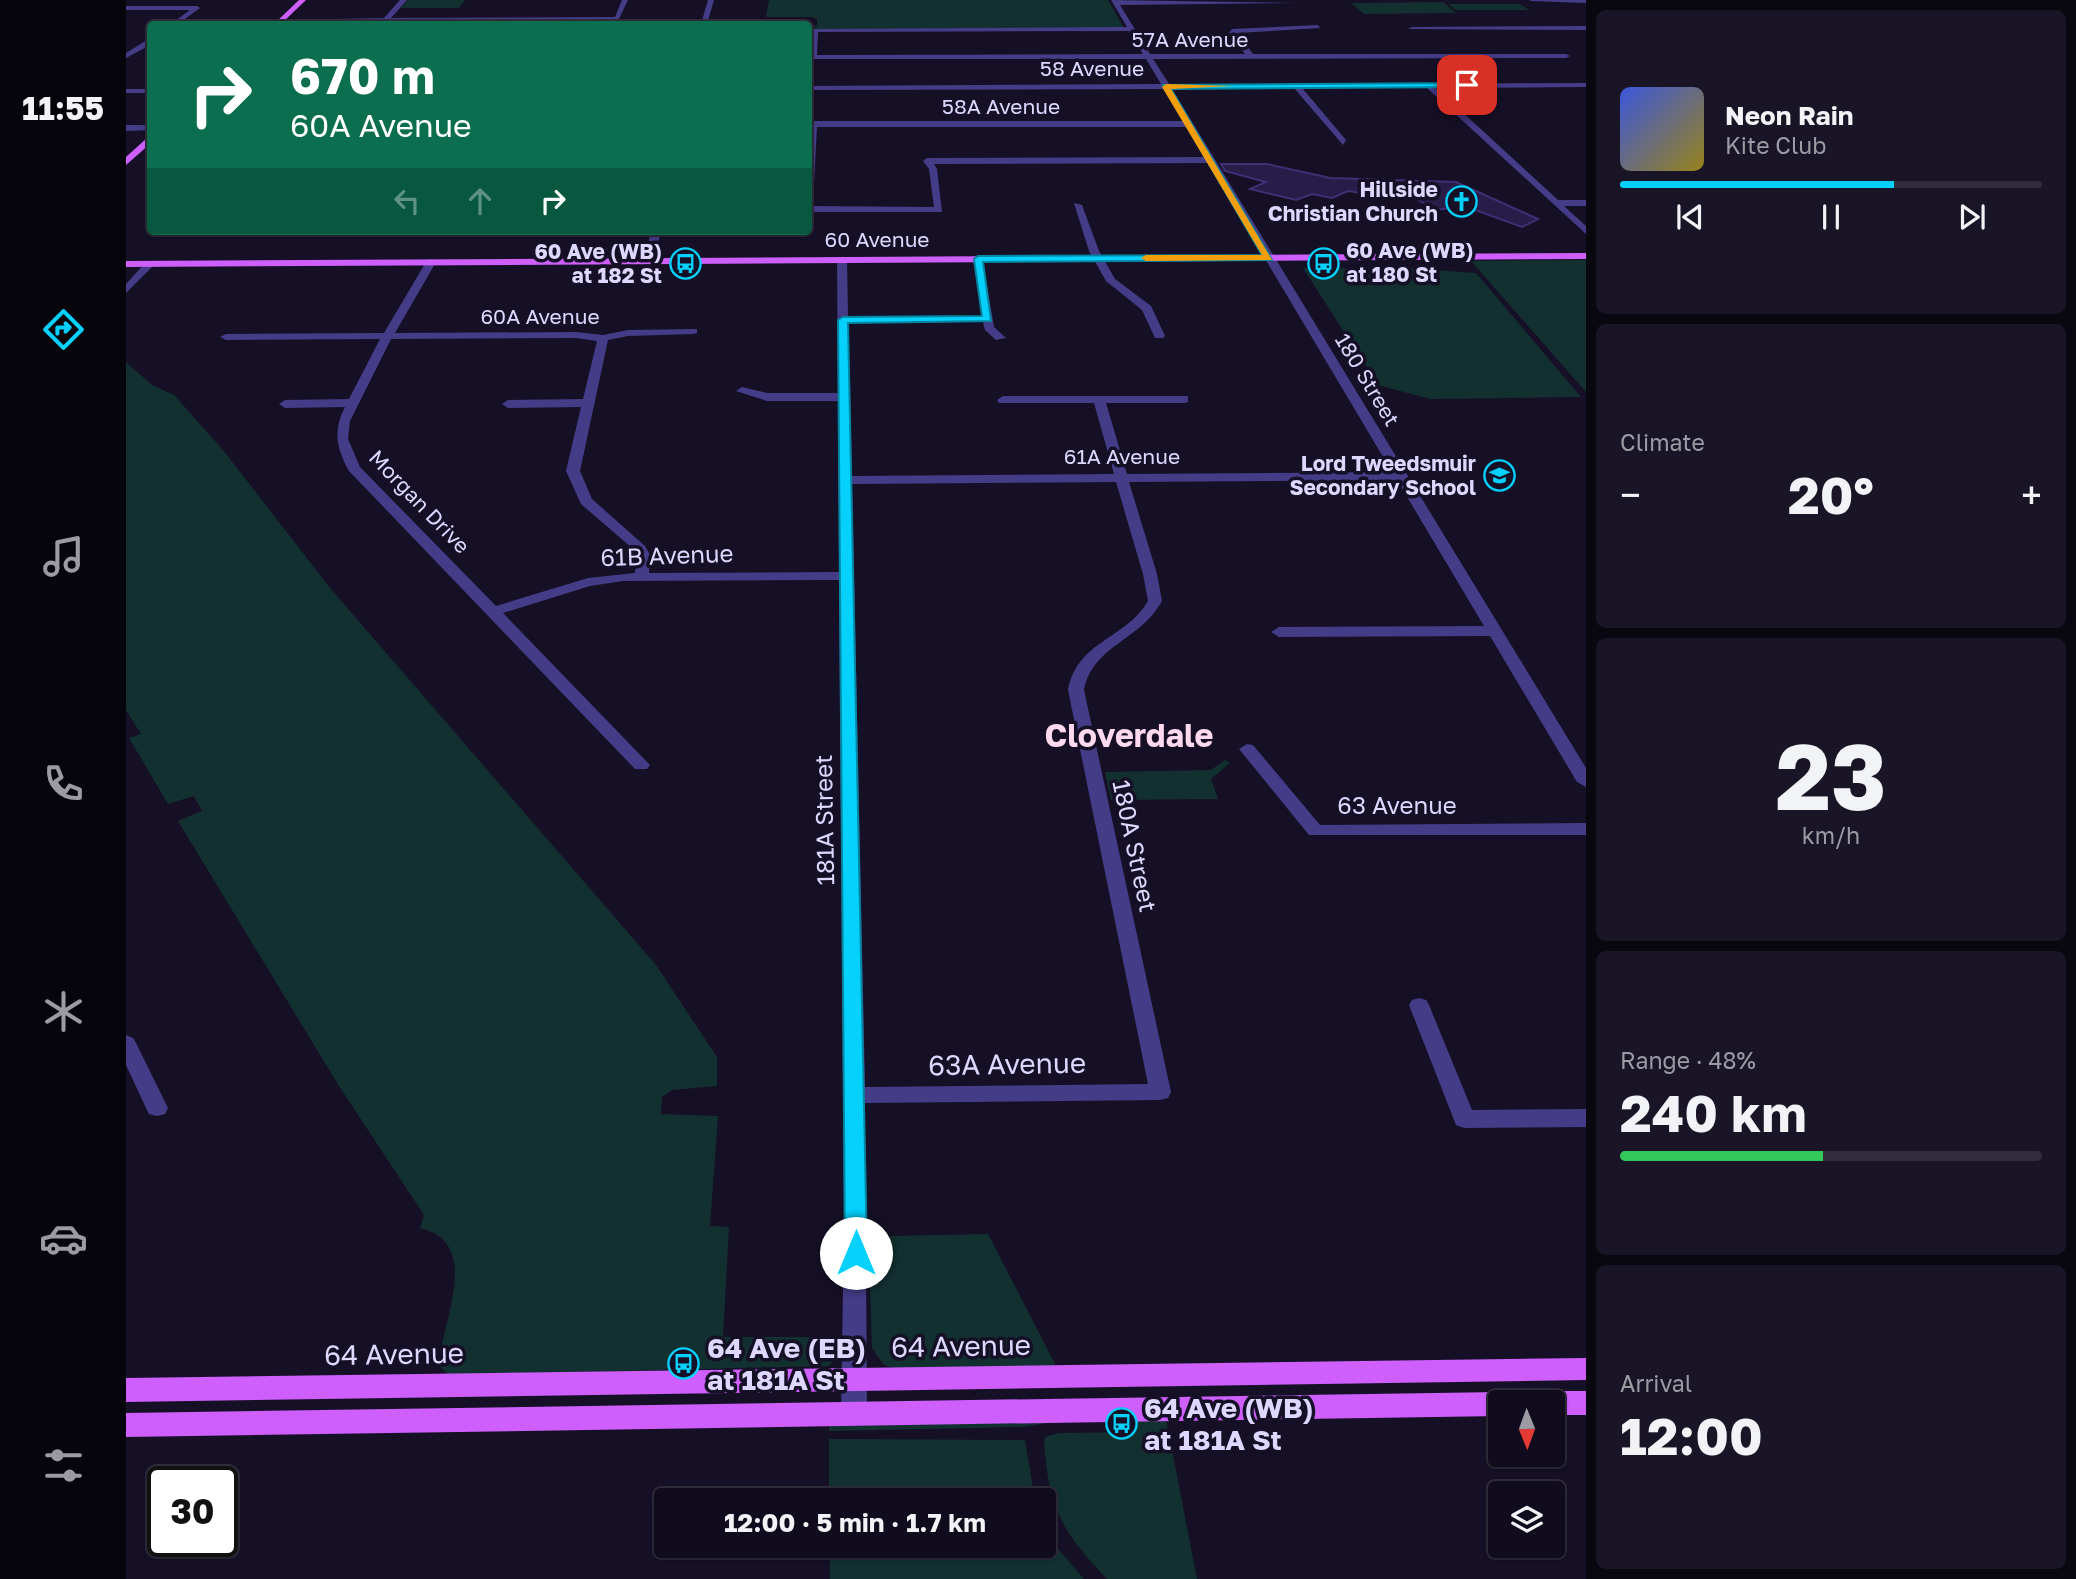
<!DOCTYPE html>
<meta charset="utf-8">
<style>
body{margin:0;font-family:"Golos Text",sans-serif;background:#191526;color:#f1f3f6;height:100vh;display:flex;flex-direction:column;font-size:26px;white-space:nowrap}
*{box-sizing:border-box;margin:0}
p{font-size:23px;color:#9c9ba4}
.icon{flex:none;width:38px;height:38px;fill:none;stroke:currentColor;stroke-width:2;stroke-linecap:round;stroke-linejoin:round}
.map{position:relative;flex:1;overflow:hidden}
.side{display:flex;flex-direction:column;gap:10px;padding:10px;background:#090710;width:490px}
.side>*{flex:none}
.banner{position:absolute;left:21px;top:21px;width:665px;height:214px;border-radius:7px;box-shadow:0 2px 5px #0004,0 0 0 2px #302c3b;background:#0b6e4f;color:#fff;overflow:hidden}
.needle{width:46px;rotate:179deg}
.controls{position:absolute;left:1362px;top:1390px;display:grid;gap:14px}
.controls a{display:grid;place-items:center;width:77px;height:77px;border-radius:7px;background:#100c1d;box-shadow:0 2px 5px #0004,0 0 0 2px #302c3b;font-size:35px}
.speed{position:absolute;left:21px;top:1466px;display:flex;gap:14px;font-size:35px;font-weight:700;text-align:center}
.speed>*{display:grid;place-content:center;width:91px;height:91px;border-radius:50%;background:#100c1d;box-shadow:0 2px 5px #0004,0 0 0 2px #302c3b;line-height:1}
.speed .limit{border:4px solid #111;border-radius:10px;background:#fff;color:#111}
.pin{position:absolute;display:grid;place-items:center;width:60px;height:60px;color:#fff;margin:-30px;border-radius:14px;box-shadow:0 4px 10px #0006}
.me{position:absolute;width:77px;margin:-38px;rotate:0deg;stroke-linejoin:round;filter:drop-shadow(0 0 5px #0008)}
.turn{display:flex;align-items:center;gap:24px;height:147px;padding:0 28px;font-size:32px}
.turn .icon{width:91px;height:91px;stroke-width:2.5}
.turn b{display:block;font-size:49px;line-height:60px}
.lanes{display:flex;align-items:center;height:66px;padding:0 28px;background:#0003;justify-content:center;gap:35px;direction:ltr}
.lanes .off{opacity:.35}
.big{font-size:52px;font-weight:700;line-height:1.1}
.side .widget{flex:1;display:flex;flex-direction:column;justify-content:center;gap:10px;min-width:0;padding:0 24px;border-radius:10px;background:#191526}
.side .dial{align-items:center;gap:0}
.dial b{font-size:91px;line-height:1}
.song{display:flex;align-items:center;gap:21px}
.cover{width:84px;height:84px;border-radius:10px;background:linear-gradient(135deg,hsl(230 70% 55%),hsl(50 70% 35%))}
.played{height:7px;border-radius:4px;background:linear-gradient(90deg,#05d1fc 65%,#302c3b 65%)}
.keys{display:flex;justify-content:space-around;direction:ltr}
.heat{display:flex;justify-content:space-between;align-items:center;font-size:38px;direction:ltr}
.charge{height:10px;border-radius:5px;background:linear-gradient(90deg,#34c759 48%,#302c3b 0)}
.trip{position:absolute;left:528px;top:1488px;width:402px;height:70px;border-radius:7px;background:#100c1d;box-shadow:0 2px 5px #0004,0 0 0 2px #302c3b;font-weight:700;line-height:70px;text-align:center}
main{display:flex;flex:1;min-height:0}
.menu{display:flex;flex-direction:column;width:126px;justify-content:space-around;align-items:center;background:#06050c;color:#9c9ba4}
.menu .icon{width:49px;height:49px}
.menu .current{color:#05d1fc}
.menu b{font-size:32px;color:#f1f3f6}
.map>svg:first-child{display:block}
</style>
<main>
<nav class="menu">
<b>11:55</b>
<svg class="icon current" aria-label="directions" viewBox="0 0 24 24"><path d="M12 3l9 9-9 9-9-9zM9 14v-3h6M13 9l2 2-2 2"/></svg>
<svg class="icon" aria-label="music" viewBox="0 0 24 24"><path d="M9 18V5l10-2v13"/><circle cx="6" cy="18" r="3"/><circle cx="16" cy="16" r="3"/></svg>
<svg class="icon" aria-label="phone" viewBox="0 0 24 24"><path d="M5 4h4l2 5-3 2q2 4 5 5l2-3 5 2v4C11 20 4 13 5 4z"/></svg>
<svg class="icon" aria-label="climate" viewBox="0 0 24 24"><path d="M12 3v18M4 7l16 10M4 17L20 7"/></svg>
<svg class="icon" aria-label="car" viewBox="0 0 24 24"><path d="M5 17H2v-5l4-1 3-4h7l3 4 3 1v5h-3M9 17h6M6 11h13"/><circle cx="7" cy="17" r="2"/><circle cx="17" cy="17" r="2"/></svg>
<svg class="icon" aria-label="filters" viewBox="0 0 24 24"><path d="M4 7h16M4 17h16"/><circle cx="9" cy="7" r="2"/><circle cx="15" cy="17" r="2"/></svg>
</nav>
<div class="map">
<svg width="1460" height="1579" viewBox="0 0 1460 1579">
<rect width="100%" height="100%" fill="#161027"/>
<g fill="#133031">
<path d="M282,0H339L333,8H274Z"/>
<path d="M643,0H982L998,28L690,29L686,27L691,26V19L685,17H640Z"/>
<path d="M1317,2L1330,13L1238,14L1225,3Z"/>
<path d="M1322,4H1394L1403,10H1330Z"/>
<path d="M1460,260V392L1345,261Z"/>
<path d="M1177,268H1280L1350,273L1455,397L1304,399L1252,385Z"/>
<path d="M0,362L26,385L48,395L97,450L204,588L530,965L591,1057V1086L546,1090L536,1097L535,1114L592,1116L584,1226L603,1227L597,1337H716L712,1356L703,1366L323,1375L313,1366C315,1322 358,1243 294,1228L298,1215L213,1086L52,821L76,811L68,796L42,804L3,738L15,734L0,710Z"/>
<path d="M1099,760L1104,763L1085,779L1092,799L985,800L979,772L1085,770Z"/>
<path d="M862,1234L930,1366L767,1368L757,1364L746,1348L743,1257L748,1242L761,1236Z"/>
<path d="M1040,1419L1071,1579H981C948,1544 927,1519 921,1470C920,1459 917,1447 919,1437L933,1433L1010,1432L1009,1420Z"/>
<path d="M942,1420L896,1427L703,1431V1424Z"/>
<path d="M703,1439L899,1440L909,1500H703Z"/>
<path d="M919,1526L928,1544L958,1579H704V1545H919Z"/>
</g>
<path fill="#281c48" stroke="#412e74" stroke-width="2" d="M1095,164H1141L1204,178L1330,182L1412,219L1396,227L1338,206L1310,210L1267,186L1248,195L1222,191L1206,198L1186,194L1170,200L1124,189L1140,182L1099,171Z"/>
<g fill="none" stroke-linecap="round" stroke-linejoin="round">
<g fill="#443c86" fill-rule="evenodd">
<path d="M274,0H281L265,18L489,17L496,0H502L492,21L153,20L258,18Z"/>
<path d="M582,0H588L581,24H575Z"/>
<path d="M985,0L1171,3L994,5L1024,54H1119L1103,33L1106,29L1192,25L1194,28L1111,33L1127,54H1440L1444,56L1440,58L1027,59L1043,84L1460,83V87L1310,88L1432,200H1460V206H1438L1460,226V234L1301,88H1176L1220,140L1217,145L1168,88L1046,89L1460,768V787L1451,782L1364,636L1153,637L1145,632L1153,627L1358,626L1271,480L1003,482L1031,574L1036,601C1014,641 967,645 958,690L1045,1092L1042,1098L1034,1100L739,1103L741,1414L737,1422L728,1426L719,1422L715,1414L718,1229L713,580L497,581L464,586L377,613L524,765L521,769H509L223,471C210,448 207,430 219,407L159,408L153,404L159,400L223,399L254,339L100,340L94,337L100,334L258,333L300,262L305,259L310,262L269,333L450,332L477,335L502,330L571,329V333L567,334L502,336L482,340L454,471L466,499L519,546L524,555L523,573L713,572L712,401H641L610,391L616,387L641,393H712L711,260L716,257L721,260L722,317L856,316L847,259L856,257L868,327L880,338L870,340L859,330L857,322L722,323L726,476L988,474L968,403H873L871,400L877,396H1062V402L1058,403H980L1001,474L1266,472L1082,163L808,164L811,169L816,212H682V206L808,207L803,169L797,161L801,158L1079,157L1060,127H691L687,202L682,205V121H1057L1038,89L682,90V86L1035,84L1020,59H687L683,57L687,29L1001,27ZM1003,31L1017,54L691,55L692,32ZM450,338L471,341L457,399L382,400L376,404L382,408L455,407L440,471L455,504L506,548L510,555L509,573L462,578L370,606L234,467L222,439L224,421L265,339ZM990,482L1017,574L1022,601C999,640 952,640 942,690L1022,1084L739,1087L726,484Z"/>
<path d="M1460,0V3L1404,1V0Z"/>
<path d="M0,6H71L74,8L52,24H45L64,10H0Z"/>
<path d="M1460,26V30L1282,29L1286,27Z"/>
<path d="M21,40H24V45L0,58V53Z"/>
<rect x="0" y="89" width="24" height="4"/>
<path d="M0,125H24V130L0,131Z"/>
<path d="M948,203L956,205L973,251L989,279L1025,306L1039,336L1037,338H1029L1016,310L980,281L963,251Z"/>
<path d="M525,231H535L528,261L523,264L518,261Z"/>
<path d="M20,262L29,264L0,293V284Z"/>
<path d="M1121,744L1127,745L1194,825L1460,823V835H1183L1113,749Z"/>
<path d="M1293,998L1300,1000L1303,1005L1346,1110L1460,1109V1127L1338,1128L1330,1125L1283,1005L1286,1000Z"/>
<path d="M0,1035L7,1038L10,1043L42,1108L39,1114L31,1116L23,1114L20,1108L0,1065Z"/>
</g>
<g fill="#ce5ffd" fill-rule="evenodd">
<path d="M173,0H180L155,24H148Z"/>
<path d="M21,138H24V144L0,165V157Z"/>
<path d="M1460,253V259L0,267V261Z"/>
<path d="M1460,1358V1380L0,1402V1378Z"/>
<path d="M1426,1391H1460V1415H1426V1402H1414L1417,1395Z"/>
<path d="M1374,1392L1383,1396L1386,1402H1374V1416L0,1437V1413Z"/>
</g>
</g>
<path fill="#05d1fc" stroke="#0388a4" stroke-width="2" d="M1341,83L1343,87L1045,89L1146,260L857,262L865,321L722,323L741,1253L738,1259L730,1262L722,1259L719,1253L712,320L717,317L856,316L848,259L852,256L1136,255L1037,85Z"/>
<path fill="#f59e0b" d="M1040,84L1107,86L1045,89L1146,260L1020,261L1015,258L1020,255H1136L1036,87Z"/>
<defs>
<symbol id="church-ring" viewBox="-11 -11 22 22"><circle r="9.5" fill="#161027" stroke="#05d1fc" stroke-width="1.5"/><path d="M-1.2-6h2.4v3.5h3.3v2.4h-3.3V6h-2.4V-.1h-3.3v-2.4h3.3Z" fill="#05d1fc"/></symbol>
<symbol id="bus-ring" viewBox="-11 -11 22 22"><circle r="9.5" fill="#161027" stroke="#05d1fc" stroke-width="1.5"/><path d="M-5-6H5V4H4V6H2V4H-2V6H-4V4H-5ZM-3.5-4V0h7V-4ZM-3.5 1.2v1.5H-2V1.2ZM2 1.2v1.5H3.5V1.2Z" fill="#05d1fc"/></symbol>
<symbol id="school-ring" viewBox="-11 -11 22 22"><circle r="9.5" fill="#161027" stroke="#05d1fc" stroke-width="1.5"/><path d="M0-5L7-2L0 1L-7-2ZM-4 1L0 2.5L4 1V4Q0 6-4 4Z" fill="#05d1fc"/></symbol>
</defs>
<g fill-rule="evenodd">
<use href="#church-ring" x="1318" y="184" width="35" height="35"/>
<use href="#bus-ring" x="1180" y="246" width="35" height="35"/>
<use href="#bus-ring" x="542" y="246" width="35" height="35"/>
<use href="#school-ring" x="1356" y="458" width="35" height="35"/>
<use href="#bus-ring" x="540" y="1346" width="35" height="35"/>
<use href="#bus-ring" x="978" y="1406" width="35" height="35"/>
</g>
<g text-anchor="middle" stroke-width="7" stroke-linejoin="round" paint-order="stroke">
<g font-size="21" fill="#ded7ff" stroke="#161027">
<text x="1064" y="47">57A Avenue</text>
<text x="966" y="76">58 Avenue</text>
<text x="875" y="114">58A Avenue</text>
<text x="751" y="247">60 Avenue</text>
<text x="414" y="324">60A Avenue</text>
<text transform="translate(1241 380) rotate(59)" y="7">180 Street</text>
<text x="996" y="464">61A Avenue</text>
<text transform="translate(293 502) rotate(46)" y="7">Morgan Drive</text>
</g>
<g font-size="21" font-weight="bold" fill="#ded7ff" stroke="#161027" text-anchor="end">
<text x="1312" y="197">Hillside<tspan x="1312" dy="24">Christian Church</tspan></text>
<text x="1220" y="258" text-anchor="start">60 Ave (WB)<tspan x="1220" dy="24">at 180 St</tspan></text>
<text x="536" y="259">60 Ave (WB)<tspan x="536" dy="24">at 182 St</tspan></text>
<text x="1350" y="471">Lord Tweedsmuir<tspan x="1350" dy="24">Secondary School</tspan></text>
</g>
<g font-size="24" fill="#ded7ff" stroke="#161027">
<text transform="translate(541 556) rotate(-2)" y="8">61B Avenue</text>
<text x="1271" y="814">63 Avenue</text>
<text transform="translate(699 820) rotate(-91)" y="8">181A Street</text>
<text transform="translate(1008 846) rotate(78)" y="8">180A Street</text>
</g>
<g font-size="28" fill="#ded7ff" stroke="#161027">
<text transform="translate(881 1064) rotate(-1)" y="10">63A Avenue</text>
<text transform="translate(835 1346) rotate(-1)" y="10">64 Avenue</text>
<text transform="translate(268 1354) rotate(-1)" y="10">64 Avenue</text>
</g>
<g font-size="28" font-weight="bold" fill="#ded7ff" stroke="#161027" text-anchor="start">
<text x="581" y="1358">64 Ave (EB)<tspan x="581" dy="32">at 181A St</tspan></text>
<text x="1018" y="1418">64 Ave (WB)<tspan x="1018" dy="32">at 181A St</tspan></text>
</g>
<g font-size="32" font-weight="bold" fill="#ffd9ee" stroke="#161027">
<text x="1003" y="747">Cloverdale</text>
</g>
</g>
</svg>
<div class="controls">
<a><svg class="needle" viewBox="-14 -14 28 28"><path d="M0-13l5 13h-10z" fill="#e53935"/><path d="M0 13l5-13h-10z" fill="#9c9ba4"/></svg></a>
<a><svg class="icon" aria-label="layers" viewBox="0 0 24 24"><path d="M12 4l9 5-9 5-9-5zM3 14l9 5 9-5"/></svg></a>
</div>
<div class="speed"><div class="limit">30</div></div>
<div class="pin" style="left:1341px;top:85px;background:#d93025"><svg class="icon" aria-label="arrive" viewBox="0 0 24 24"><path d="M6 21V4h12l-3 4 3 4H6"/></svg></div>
<svg class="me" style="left:730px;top:1253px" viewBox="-20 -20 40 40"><circle r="19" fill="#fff"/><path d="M0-13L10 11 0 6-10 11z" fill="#05d1fc"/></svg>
<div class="trip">12:00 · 5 min · 1.7 km</div>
<div class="banner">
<div class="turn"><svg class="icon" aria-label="right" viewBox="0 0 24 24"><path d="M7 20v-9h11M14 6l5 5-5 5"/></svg><div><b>670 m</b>60A Avenue</div></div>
<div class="lanes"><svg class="icon off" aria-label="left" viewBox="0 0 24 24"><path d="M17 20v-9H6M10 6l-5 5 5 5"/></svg><svg class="icon off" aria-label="ahead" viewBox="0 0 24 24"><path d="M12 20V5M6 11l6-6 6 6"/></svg><svg class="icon" aria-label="right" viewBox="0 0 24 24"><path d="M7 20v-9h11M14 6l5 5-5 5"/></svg></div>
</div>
</div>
<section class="side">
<div class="widget">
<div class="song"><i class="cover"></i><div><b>Neon Rain</b><p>Kite Club</p></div></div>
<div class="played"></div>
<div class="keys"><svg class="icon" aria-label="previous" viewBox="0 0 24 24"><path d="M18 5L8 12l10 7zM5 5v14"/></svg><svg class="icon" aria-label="pause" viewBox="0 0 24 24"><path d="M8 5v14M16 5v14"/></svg><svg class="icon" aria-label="next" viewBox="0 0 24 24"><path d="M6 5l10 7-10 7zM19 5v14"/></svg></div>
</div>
<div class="widget"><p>Climate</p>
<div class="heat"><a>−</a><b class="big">20°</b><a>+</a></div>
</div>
<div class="widget dial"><b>23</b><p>km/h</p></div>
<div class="widget"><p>Range · 48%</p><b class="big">240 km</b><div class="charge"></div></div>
<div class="widget"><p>Arrival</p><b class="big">12:00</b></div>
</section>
</main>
